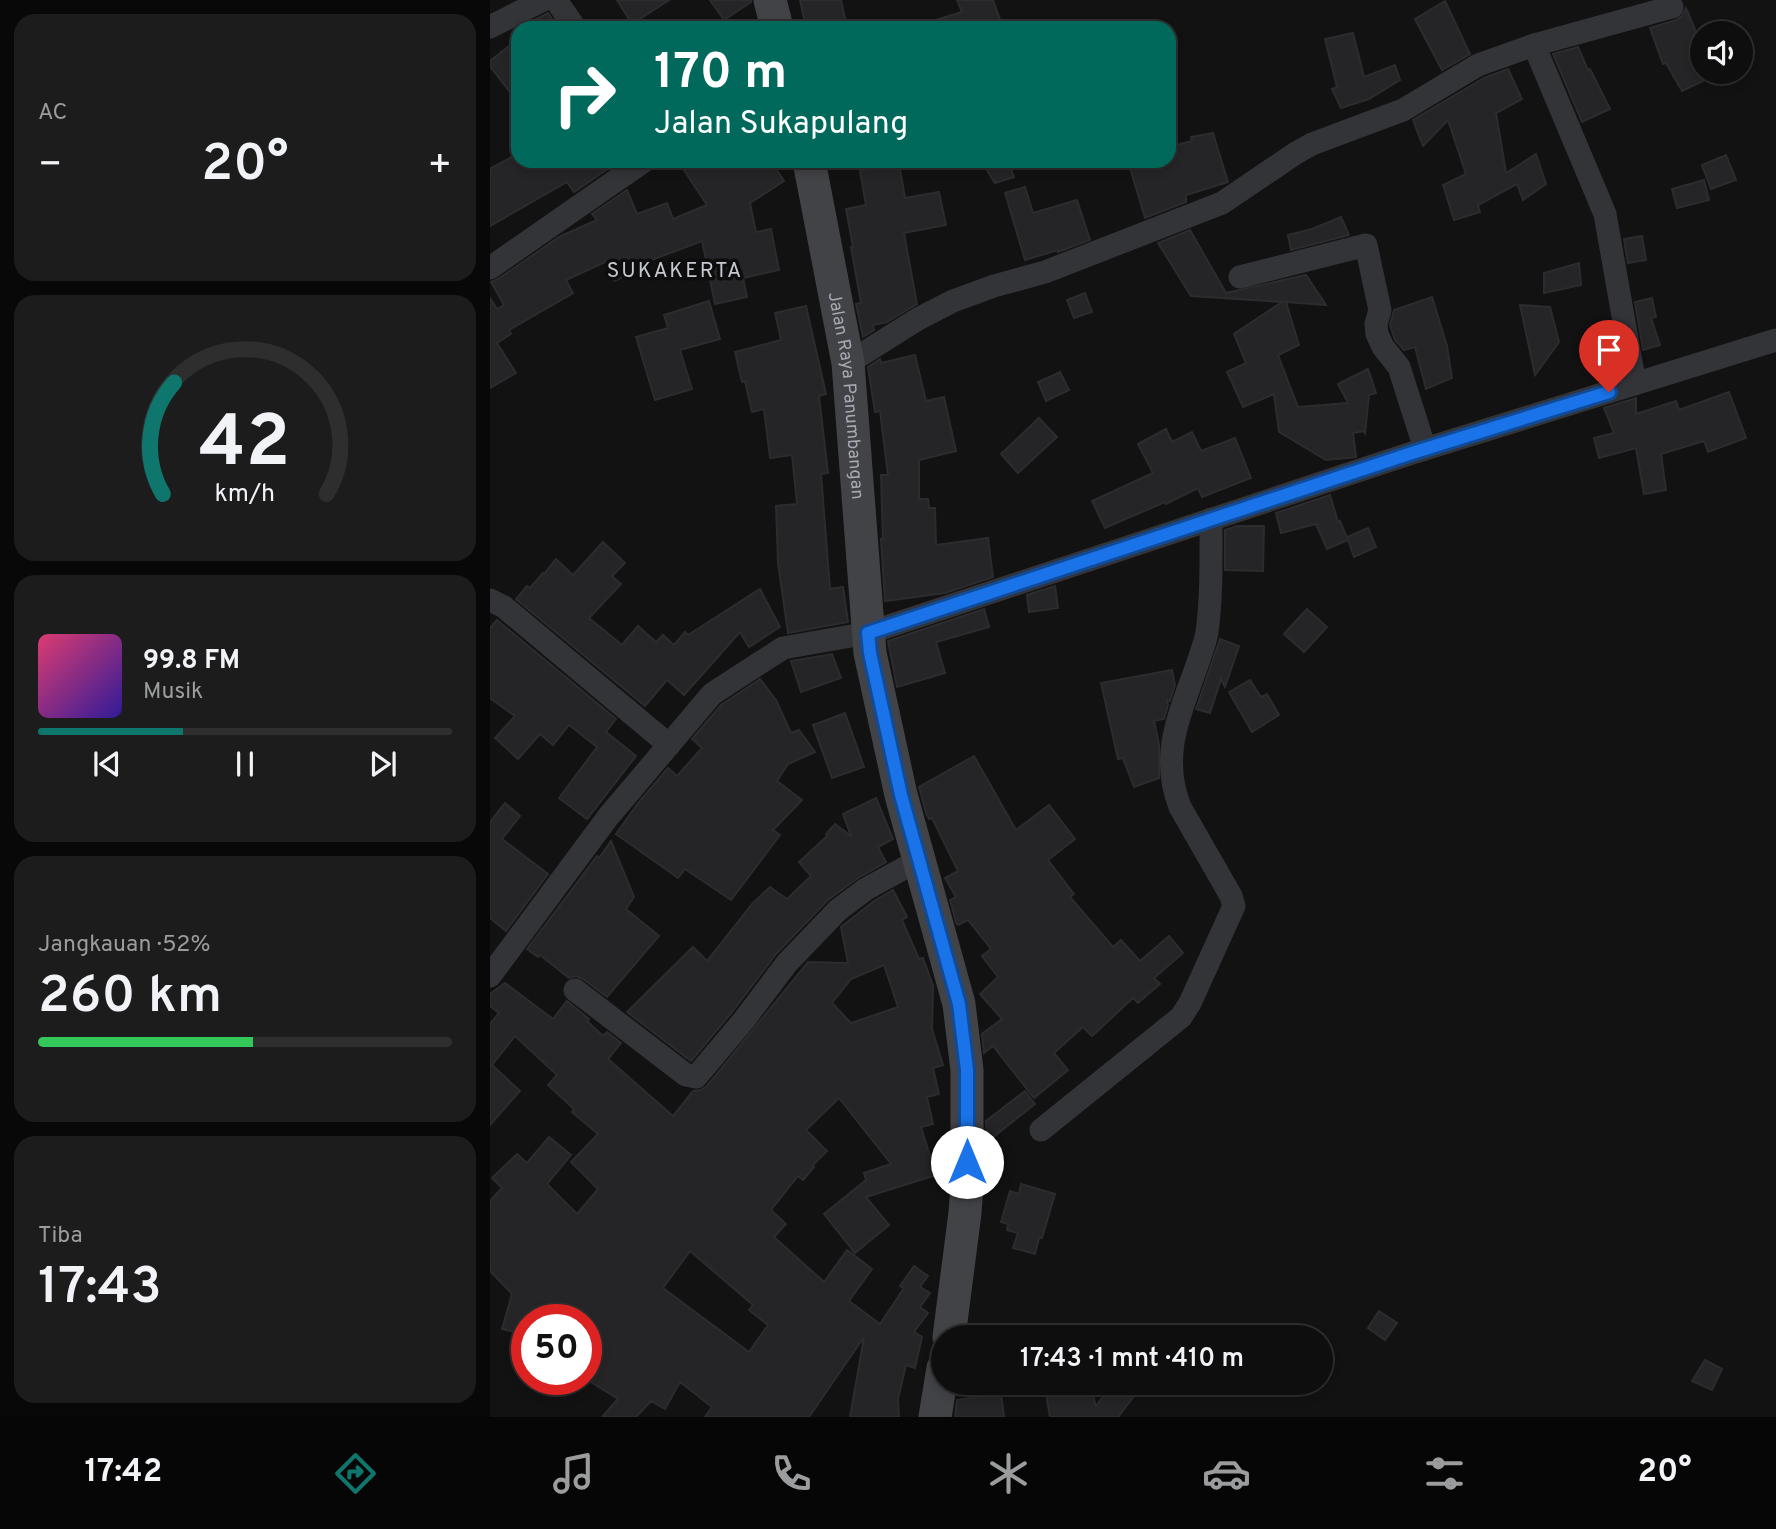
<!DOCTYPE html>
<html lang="id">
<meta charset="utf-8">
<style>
body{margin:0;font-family:Overpass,sans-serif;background:#1c1c1c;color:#f1f3f6;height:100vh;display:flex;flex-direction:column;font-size:26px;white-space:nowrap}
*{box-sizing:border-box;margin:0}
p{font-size:23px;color:#9b9c9e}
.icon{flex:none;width:38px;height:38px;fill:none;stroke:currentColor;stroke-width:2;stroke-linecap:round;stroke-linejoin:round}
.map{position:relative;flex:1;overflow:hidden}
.details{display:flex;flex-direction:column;gap:14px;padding:14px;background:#080808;width:490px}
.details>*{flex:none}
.top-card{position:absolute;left:21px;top:21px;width:665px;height:147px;border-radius:21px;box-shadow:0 4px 10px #0003,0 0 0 2px #2e2e2e;background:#00695c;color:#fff;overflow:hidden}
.fabs{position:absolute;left:1200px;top:21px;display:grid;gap:14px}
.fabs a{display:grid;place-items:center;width:63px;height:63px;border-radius:50%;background:#0e0e0e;box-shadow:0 4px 10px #0003,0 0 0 2px #2e2e2e;font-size:35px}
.speed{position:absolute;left:21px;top:1304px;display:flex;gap:14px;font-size:35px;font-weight:700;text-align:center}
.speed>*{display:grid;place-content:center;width:91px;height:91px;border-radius:50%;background:#0e0e0e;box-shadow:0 4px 10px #0003,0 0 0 2px #2e2e2e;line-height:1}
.speed .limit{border:10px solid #d22;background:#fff;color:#111}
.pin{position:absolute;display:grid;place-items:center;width:60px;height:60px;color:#fff;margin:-72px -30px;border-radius:50% 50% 50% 0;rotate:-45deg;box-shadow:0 0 7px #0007}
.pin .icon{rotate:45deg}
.me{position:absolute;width:77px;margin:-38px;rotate:0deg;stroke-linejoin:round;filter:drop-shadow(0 0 5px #0008)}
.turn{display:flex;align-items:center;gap:24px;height:147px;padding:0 28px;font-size:32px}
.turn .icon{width:91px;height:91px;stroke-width:2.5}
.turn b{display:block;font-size:49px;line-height:60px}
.big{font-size:52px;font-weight:600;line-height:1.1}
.details .widget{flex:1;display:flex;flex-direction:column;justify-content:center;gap:10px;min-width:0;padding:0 24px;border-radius:21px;background:#1c1c1c}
.details .dial{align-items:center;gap:0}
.dial svg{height:182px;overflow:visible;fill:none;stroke:#2e2e2e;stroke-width:7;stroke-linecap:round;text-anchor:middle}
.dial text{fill:#f1f3f6;stroke:none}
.song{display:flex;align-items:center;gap:21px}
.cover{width:84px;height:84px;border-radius:10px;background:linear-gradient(135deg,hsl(340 70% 55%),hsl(250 70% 35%))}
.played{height:7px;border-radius:4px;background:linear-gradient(90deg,#0f766e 35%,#2e2e2e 35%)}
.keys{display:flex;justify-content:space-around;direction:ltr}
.heat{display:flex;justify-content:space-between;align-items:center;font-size:38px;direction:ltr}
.charge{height:10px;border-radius:5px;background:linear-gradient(90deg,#34c759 52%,#2e2e2e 0)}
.trip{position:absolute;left:441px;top:1325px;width:402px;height:70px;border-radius:35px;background:#0e0e0e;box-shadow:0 4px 10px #0003,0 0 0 2px #2e2e2e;font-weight:600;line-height:70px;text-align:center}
.tab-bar{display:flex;height:112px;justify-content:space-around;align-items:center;background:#060606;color:#9b9c9e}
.tab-bar .icon{width:49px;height:49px}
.tab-bar .selected{color:#0f766e}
.tab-bar b{font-size:32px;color:#f1f3f6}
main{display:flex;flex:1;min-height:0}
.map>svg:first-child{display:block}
</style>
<main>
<section class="details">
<div class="widget"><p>AC</p>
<div class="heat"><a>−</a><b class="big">20°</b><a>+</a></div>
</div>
<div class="widget dial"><svg viewBox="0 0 100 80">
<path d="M14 69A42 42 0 1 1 86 69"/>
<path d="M14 69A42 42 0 0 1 19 20" stroke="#0f766e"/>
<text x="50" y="56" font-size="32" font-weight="700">42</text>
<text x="50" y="72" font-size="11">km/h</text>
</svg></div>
<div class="widget">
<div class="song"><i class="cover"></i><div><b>99.8 FM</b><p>Musik</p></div></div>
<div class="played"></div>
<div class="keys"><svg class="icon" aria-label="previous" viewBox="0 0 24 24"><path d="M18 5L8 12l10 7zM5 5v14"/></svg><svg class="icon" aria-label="pause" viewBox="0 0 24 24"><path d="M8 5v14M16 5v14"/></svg><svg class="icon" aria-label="next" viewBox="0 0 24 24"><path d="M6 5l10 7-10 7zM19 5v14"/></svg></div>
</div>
<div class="widget"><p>Jangkauan · 52%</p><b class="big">260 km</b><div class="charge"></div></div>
<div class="widget"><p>Tiba</p><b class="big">17:43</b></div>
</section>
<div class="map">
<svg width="1286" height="1417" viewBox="0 0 1286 1417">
<rect width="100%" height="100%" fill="#121213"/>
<g fill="#252527" stroke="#2c2c2f" stroke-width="2" fill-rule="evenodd">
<path d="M127,0H179L142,24Z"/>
<path d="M220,0H261V2L234,20Z"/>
<path d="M310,0H351L357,28H316Z"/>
<path d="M467,0H503L513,28H434L433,24L472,12Z"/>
<path d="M955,1L980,54L952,70L925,19Z"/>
<path d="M1196,8L1213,49V81L1192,91L1176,63L1173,64L1160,28L1186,20L1192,16Z"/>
<path d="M58,13L68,28H29Z"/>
<path d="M863,33L874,77L905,65L910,80L879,99L851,108L842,89L847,87L835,39Z"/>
<path d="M28,39V103L0,66V61Z"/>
<path d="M1088,47L1098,70L1100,69L1120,109L1092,122L1063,54Z"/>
<path d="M1018,69L1032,99L1006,113L1016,173L1046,154L1056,184L1033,200L1027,184L988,205L990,212L964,220L953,185L976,174L958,120L933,146L923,120L994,78Z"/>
<path d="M723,133L738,182L696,195V202L655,218L638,161H679V147L702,141L701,137Z"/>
<path d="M25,155L28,161H114L119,168L84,192L77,182L0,226V169Z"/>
<path d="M1236,155L1246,180L1221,189L1212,165Z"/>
<path d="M188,161H281L294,181L260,203L266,232L281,229L289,270L253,278L257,297L225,304L212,241L140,268L142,273L124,281L115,262L76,280L83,293L19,330L21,334L7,343L26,373L0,388V298L7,309L14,305L1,282L8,279L69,237L107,220L102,214L137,190L147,214L177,203L183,219L217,205Z"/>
<path d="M491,161H518L524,177L505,183Z"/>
<path d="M409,164L415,198L449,192L456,225L414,233L427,304L397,322L383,325L384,330L373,337L366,304L371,303L361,247H363L356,209L376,205L370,171Z"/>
<path d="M1214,180L1219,200L1187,208L1182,189Z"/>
<path d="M535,187L543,213L587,200L600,240L568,252V250L535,260L515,193Z"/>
<path d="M851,217L859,235L801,250L798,235L822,229Z"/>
<path d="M700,230L736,293L816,275L836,305L796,302L809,345L788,355L808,407L858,403L848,384L878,369L886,393L879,395L875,433L874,431L863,433L866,457L836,460L789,432L784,394L753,407L737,372L756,363L744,334L792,302L701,296L668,243Z"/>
<path d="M1152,236L1156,260L1138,263L1134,239Z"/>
<path d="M1089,263L1091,285L1054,293V273Z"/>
<path d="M595,293L602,312L584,318L577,300Z"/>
<path d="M942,297L957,346L962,378L936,389L925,347L914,350L905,340L900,325L904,310Z"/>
<path d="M1162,298L1166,317L1161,318L1170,345L1153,350L1145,302Z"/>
<path d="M219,301L230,339L190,350L202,389L165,400L146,337L178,328L174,315Z"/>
<path d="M1030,305L1060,307L1069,342L1045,375Z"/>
<path d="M316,306L336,394L329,396L338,473L331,474L340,589L353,587L358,622L298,633L288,563L286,506L307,504L302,455L280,458L274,409L262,412L255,381L252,382L245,352L291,340L285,313Z"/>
<path d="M425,355L436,401L454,397L466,451L429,460V499H438L439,508H445L446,545L498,538L503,577L455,593L395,601L391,539H393L391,475H398L390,411L385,412L378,367L390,359L391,363Z"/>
<path d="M570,372L579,390L556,401L548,382Z"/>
<path d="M1239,392L1256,438L1218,452L1214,441L1171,454L1176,490L1154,494L1146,448L1109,458L1104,438L1124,433L1114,408L1146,398V414L1186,401L1189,410Z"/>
<path d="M549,418L567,437L528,473L511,454Z"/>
<path d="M676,429L682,442L702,432L711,451L745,438L761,478L712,497L708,488L676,504L675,502L615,528L602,501L663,473L648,444Z"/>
<path d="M840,495L848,522L850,521L858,540L837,549L826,524L791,533L786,513Z"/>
<path d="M747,526H774L773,571L735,570V530Z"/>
<path d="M878,528L886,547L864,557L857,537Z"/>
<path d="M113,542L135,563L122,576L131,584L99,618L132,645L148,626L166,642L173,635L184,645L195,632L198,635L270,589L290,627L259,647L250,632L194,695L177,680L155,706L26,599L37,586L40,588L53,573L54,574L66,559L83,575Z"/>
<path d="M565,586L568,608L539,612L537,595Z"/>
<path d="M494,609L499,627L446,642L455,673L407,687L398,641Z"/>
<path d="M817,609L837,627L814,652L794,634Z"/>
<path d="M7,620L126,719L116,732L146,756L97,819L69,798L107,747L79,725L63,745L50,734L28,759L5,738L25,716L0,698V628Z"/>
<path d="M730,639L749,646L735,687L731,679L720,713L706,709Z"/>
<path d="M342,654L351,678L311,692L301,661Z"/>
<path d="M682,670L685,685L680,701L677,700L678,705L674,719L664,721L669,744V778L644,787L633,758L628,759L611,683Z"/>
<path d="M270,679L286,700L301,733L309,730L325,752L298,764L287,781L312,800L283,830L290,835L241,900L195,869L188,878L126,834L148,803L178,768L187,776L212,748L202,739L231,705Z"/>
<path d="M760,680L771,697L777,694L789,715L762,732L739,692Z"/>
<path d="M355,713L374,767L342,778L323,725Z"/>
<path d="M484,756L526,830L559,805L585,839L558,860L584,894L580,897L623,947L631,940L650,961L679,936L693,953L664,978L670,984L648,1003L643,998L602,1036L593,1027L564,1053L578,1070L544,1098L503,1046L494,1053L492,1034L512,1019L490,994L508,977L492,956L501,949L478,920L468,925L466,922L460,900L466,897L455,878L468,871L442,818L439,819L436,813L429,787Z"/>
<path d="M386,798L403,839L388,847L396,862L368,878L338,900L286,954L243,1011L201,1061L137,1012L203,947L217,961L262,904L280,887L297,899L321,876L309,862L337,836L336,834L345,824L361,836L353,814Z"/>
<path d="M15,803L30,816L12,839L58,874L16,931L0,918V822Z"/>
<path d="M121,841L144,897L136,909L169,936L117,997L93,979L86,976L79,978L50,955L48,957L37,949L107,856L109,858Z"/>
<path d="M403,890L417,917L412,920L429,959L433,958L443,986L442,1029L453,1065L443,1068L449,1094L437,1097L443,1124L431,1127L446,1175L376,1197L399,1225L365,1253L334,1214L376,1180L374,1173L401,1164L349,1098L316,1130L337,1151L322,1166L324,1167L313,1180L308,1176L281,1210L296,1224L284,1237L334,1282L357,1250L382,1269L359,1301L390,1324L414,1288L410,1286L424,1266L438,1276L430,1287L440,1293L430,1307L438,1313L424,1332L432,1337L425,1368L416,1365L408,1399L409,1417H360L374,1337L319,1417H215L222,1407L190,1382L175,1409L161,1401L146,1417H112L128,1399L96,1379V1320H37V1335L12,1329L22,1294L0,1271V1201L12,1188L2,1178L27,1154L37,1163L59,1137L81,1155L57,1184L87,1214L108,1189L81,1162L108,1134L82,1112L84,1109L58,1085L67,1075L25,1036L2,1065L30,1091L0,1125V1024L9,1013L0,1006V994L15,983L63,1019L77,1001L99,1019L97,1021L113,1036L117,1032L131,1043L118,1059L183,1116L203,1091L211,1090L217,1086L318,962L358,963L351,927L384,901ZM394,965L408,1007L361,1023L342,1003L361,979ZM200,1251L263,1305L259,1310L278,1325L259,1352L173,1288Z"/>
<path d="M535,1091L545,1104L497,1142L496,1121Z"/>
<path d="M531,1184L565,1194L552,1238H549L545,1254L523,1248L528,1233L517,1230L518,1224L511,1222L520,1191L529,1194Z"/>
<path d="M889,1311L907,1323L895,1340L878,1328Z"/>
<path d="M1215,1360L1232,1369L1222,1390L1202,1381Z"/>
<path d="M554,1382H599L606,1406L624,1382H634L647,1392L628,1417H560Z"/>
<path d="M511,1393L514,1417H465L467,1400Z"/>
</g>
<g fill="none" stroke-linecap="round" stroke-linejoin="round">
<g stroke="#333438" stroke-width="23">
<path d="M66,0L85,28"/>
<path d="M0,27L53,0"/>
<path d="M1044,45L1115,214L1145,384"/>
<path d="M0,268L154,161"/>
<path d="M750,277L876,245L890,310L886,324L887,334L893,347L909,367L935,449"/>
<path d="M358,363L428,319L463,301L504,286L555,272L732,203L806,153L822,144L913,110L988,65L1044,45L1182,7"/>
<path d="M0,600L14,607L179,745"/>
<path d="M0,976L118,817L222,694L293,648L378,633L922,453L1286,340"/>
<path d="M85,990L196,1075L206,1077L254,1020L297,963L348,910L376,889L429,860"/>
<path d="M551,1130L691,1017L700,1003L744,906L741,896L690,807C670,756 689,716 706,668C710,656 715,644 717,632C722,595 721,556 721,519"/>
</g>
<g stroke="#424347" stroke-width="33">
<path d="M280,0L287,28"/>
<path id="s1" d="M319,161L358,363L380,653L411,795L469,1004L477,1070V1184L475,1213L459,1337"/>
<path d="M445,1417L453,1368"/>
</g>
</g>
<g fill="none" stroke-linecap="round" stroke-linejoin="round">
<defs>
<path id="route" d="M477,1162V1070L469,1004L411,795L380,653L378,633L922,453L1119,392"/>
</defs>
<use href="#route" stroke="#114b97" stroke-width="18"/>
<use href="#route" stroke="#1a73e8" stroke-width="12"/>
</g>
<g text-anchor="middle" stroke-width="7" stroke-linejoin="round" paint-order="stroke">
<g font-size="18" fill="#a5a9b2" stroke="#0d0d0e">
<text dy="6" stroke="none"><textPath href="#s1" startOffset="238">Jalan Raya Panumbangan</textPath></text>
</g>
<g font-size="21" letter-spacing="2" fill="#c5c8cf" stroke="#0d0d0e">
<text x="185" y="277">SUKAKERTA</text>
</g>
</g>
</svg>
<div class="fabs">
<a><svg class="icon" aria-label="sound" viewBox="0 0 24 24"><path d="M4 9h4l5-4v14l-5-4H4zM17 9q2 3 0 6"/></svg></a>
</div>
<div class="speed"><div class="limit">50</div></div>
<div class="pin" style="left:1119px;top:392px;background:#d93025"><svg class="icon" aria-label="arrive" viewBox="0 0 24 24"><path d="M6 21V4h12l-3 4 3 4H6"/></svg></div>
<svg class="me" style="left:477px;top:1162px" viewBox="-20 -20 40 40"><circle r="19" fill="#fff"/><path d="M0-13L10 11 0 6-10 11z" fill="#1a73e8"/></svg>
<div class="trip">17:43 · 1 mnt · 410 m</div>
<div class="top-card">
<div class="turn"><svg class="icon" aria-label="right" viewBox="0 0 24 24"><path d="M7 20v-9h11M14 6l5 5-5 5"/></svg><div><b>170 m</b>Jalan Sukapulang</div></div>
</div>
</div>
</main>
<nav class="tab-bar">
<b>17:42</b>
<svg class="icon selected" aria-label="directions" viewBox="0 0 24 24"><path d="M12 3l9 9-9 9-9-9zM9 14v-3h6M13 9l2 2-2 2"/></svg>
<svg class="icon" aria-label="music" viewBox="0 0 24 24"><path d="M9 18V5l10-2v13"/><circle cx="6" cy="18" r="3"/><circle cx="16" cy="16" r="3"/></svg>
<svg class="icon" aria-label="phone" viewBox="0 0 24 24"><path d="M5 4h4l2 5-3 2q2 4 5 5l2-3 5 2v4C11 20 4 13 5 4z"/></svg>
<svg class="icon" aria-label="climate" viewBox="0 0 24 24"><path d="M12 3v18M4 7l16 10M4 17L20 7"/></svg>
<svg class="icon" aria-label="car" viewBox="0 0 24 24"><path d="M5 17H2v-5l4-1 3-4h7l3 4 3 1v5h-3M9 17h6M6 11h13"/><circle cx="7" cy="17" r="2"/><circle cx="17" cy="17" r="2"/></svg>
<svg class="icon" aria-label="filters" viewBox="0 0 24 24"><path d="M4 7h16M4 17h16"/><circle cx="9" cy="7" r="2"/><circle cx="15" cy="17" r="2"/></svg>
<b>20°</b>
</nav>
